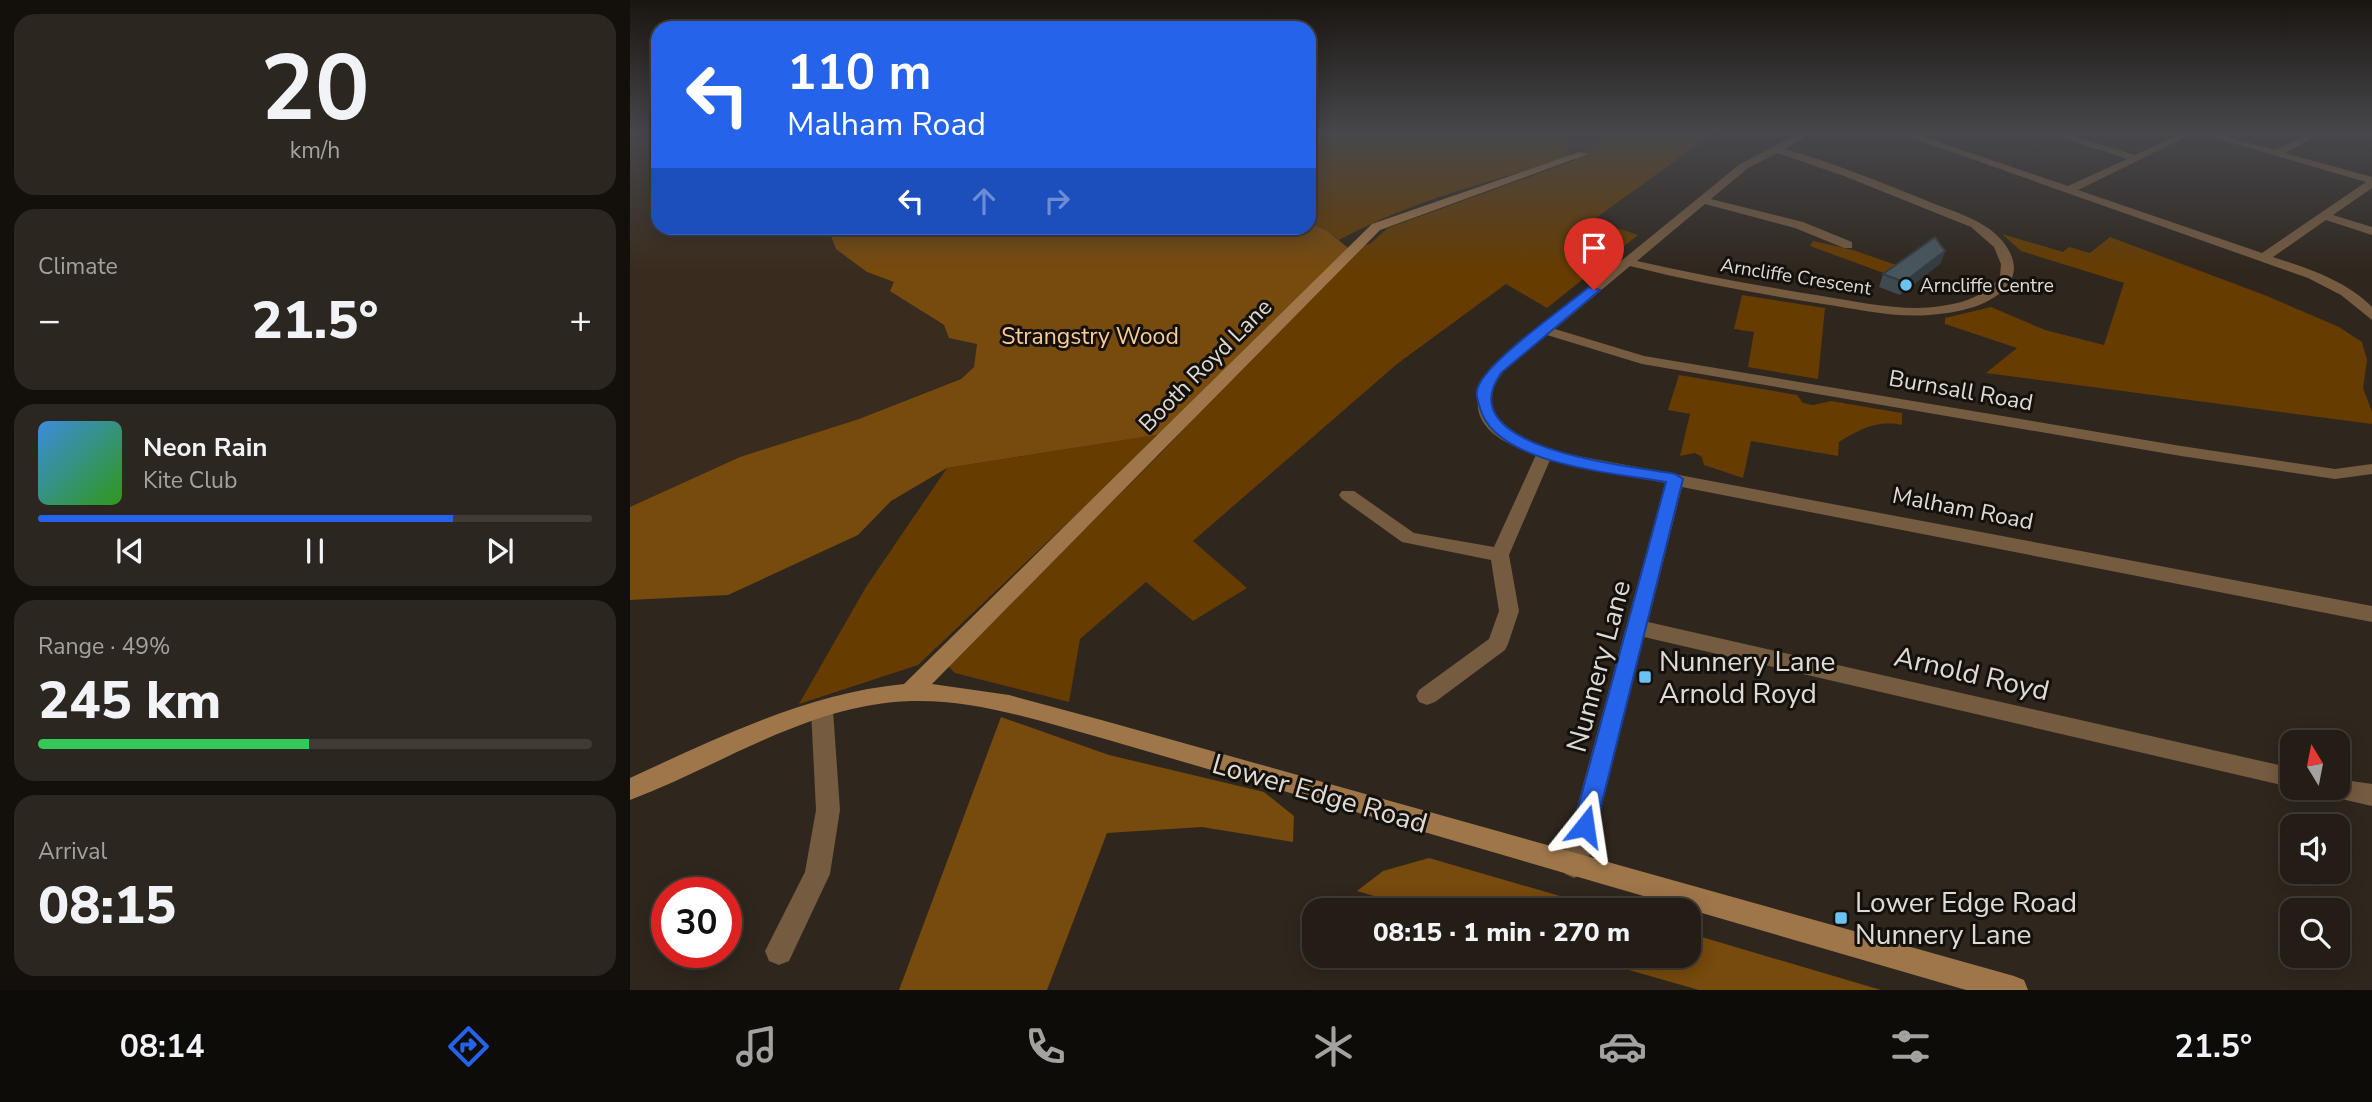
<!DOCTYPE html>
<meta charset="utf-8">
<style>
body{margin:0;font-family:"Nunito Sans",sans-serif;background:#2b261f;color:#f1f3f6;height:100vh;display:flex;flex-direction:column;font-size:26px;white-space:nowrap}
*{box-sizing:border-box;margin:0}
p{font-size:23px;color:#a3a2a1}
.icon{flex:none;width:38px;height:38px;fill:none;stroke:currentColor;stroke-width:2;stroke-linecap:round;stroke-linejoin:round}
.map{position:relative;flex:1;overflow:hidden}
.details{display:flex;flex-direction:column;gap:14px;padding:14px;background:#13100c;width:630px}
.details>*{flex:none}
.top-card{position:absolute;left:21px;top:21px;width:665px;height:214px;border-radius:21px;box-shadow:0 4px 18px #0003,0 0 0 2px #403b35;background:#2563eb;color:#fff;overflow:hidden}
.needle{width:46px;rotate:350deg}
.tools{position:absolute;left:1650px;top:730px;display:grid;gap:14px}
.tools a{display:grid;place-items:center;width:70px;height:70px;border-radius:14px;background:#231d16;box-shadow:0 4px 18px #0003,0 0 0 2px #403b35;font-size:35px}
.speed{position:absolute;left:21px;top:877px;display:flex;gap:14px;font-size:35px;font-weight:700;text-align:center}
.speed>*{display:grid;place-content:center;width:91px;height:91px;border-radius:50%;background:#231d16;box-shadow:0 4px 18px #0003,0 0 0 2px #403b35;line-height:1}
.speed .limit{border:10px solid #d22;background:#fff;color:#111}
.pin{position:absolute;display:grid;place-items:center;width:60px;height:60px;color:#fff;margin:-72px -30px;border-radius:50% 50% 50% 0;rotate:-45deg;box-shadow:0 0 7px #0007}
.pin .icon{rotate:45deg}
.me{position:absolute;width:77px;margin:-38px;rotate:15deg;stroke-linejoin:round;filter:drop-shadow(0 0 5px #0008)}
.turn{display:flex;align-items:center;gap:24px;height:147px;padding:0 21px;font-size:32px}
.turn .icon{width:91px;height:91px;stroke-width:2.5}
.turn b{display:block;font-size:49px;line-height:60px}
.lanes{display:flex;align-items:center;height:66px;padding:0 21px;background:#0003;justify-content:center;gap:35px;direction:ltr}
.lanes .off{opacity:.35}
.big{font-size:52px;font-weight:800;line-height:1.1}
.details .tile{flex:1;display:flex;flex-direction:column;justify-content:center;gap:10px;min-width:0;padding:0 24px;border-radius:21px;background:#2b261f}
.details .dial{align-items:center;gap:0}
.dial b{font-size:91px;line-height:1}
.song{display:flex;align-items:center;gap:21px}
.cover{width:84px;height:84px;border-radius:10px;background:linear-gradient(135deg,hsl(210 70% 55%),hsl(110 70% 35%))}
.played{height:7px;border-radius:4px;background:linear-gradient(90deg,#2563eb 75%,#403b35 75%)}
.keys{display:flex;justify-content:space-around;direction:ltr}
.heat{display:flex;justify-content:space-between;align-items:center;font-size:38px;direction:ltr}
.charge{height:10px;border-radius:5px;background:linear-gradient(90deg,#34c759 49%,#403b35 0)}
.trip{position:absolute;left:672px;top:898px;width:399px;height:70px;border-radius:21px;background:#231d16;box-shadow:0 4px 18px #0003,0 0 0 2px #403b35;font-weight:800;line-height:70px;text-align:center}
.tab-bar{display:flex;height:112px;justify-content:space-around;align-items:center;background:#0e0c09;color:#a3a2a1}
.tab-bar .icon{width:49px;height:49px}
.tab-bar .active{color:#2563eb}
.tab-bar b{font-size:32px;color:#f1f3f6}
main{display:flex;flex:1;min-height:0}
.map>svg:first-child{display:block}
</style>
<main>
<section class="details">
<div class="tile dial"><b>20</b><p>km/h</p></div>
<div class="tile"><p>Climate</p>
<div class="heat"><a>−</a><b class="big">21.5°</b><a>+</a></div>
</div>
<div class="tile">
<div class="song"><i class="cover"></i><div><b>Neon Rain</b><p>Kite Club</p></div></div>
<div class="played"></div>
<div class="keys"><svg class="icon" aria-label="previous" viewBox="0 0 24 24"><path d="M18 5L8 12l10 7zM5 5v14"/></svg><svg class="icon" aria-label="pause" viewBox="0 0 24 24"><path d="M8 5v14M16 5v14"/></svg><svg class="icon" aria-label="next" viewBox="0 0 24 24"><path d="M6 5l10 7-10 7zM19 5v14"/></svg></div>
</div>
<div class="tile"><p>Range · 49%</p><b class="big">245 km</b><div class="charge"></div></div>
<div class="tile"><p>Arrival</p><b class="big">08:15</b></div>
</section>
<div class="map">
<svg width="1742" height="990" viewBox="0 0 1742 990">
<rect width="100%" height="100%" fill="#2f271e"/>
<g fill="#392c1e">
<path d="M0,133H28V228H198L206,249L264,282L300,318L347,343L344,367L331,378L229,419L110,457L0,507Z"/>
<path d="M939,133H991L939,158Z"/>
</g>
<g fill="#663c01">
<path d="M679,133H939V158C861,181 780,201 709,240L696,230L679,223Z"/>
<path d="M991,133H1084L963,220L1008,235L917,308L876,284L767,364L563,541L617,588L563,621L516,582L450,639L439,702L325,673L317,665L531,453L722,251L741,243L758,228L943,161L954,151Z"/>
<path d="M1372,234L1433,252L1439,247L1460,253L1480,237L1637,296L1709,327L1732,342L1737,360L1733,388L1742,412V424L1356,373L1387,348L1315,324V318L1361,307L1415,330L1474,345L1494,283L1391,251Z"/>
<path d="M1183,241L1223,250L1272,267L1259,275L1180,246Z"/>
<path d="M1112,295L1195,308L1188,379L1118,367L1124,332L1104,329Z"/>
<path d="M1049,375L1167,395L1173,403L1183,405L1201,401L1272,413V425C1246,420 1231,429 1209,442L1208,456L1121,441L1113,478L1074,465L1072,457L1065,453L1050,456L1060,414L1038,410Z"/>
<path d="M531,434L288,665L169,704L236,587L317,468Z"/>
</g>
<g fill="#774a0d">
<path d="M679,223L696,230L722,251L539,433L317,468L261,501L228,535L98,595L0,600V507L110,457L229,419L331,379L344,367L347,344L319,338L314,325L260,291L264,282L237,272L206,249L198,228H679Z"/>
<path d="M371,717L479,755L634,792L664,816L663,842L572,827L477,833L417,990H269Z"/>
<path d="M799,858L978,910H792L727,891L753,871Z"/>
<path d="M1059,934L1065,935L1251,990H1069L950,956H1059Z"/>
</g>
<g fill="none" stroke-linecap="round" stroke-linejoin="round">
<g fill="#755b40" fill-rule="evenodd">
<path d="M1170,133H1182L1155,149C1201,162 1245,180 1290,198C1313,208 1337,214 1358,228C1374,239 1392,262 1380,282C1363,307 1326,313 1299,315C1264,318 1228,309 1193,304C1128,294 1064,282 1000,266L925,329L1014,356L1551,446L1705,469L1742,464V474L1705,479L1551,456L1012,364L917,335C903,347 882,359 871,375C836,424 907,446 943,455L1742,606V622L1052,487L1018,622L1662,768L1664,788L1014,637L957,866L953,874L944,878L935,874L931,866L1035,483L920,460L879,555L889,611L878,644L875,650L805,702L797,705L789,702L786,696L789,690L859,639L869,611L861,560L772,542L712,499L709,495L712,491H724L784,533L864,547L906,455C859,439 829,416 861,367L1110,164ZM1147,153L1214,176L1341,227L1364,247L1371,264L1370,276C1353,302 1316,307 1287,308C1256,308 1223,301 1192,296C1130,286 1068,275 1007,261L1075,204L1165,228L1214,248H1222V242L1173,222L1081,199L1118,168Z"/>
<path d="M1268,133H1282L1438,186L1497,159L1419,133H1433L1505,155L1552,133H1564L1448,190L1632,253L1736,182L1568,133H1583L1645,150L1680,133H1692L1655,153L1742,177V188L1703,215L1742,227V235L1696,220L1643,257C1679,269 1715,280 1742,307V320L1711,295L1678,278Z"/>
<path d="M192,701L200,704L203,710L210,810L200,874L159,961L149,965L139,961L135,951L175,872L186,810L181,710L184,704Z"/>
<path d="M1708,779L1742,784V806L1694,795L1690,788H1708Z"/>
</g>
<path fill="#9f764a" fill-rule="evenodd" d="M949,152L958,154L750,230L302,684L379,695L475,721L1384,976L1394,980L1398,990H1336L475,739C412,722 347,699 281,701C179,704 93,765 0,800V778C87,738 178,693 274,684L742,224Z"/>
</g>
<path fill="#3e4950" d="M1311,263L1270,295L1249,287L1253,274Z"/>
<path fill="#323c41" d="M1315,251L1311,263L1270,295L1274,282Z"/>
<path fill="#48555d" stroke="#323c41" stroke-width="2" d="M1305,237L1315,251L1274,282L1253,274Z"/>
<linearGradient id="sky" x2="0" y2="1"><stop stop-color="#1a1510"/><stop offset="0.49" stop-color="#47474c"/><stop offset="1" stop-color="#47474c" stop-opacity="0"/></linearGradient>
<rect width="1742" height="271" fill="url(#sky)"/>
<path fill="#2563eb" stroke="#184099" stroke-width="2" d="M959,287L970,290L871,373C817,450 1003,466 1045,474L1053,479L966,826L962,833L955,836L947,833L943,826L1036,482C987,473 865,465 850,408C848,401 845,394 848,387C857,361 935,307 959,287Z"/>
<g fill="#6ac3f1" stroke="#14100c" stroke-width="2.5">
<circle cx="1276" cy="285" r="7"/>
<rect x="1008" y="670" width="14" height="14" rx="3.5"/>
<rect x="1204" y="911" width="14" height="14" rx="3.5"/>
</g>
<g text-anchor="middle" stroke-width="6" stroke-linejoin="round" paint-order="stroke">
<g font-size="19" fill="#e0dad4" stroke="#14100c">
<text transform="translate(1166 276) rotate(9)" y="7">Arncliffe Crescent</text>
</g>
<g font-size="19" fill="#e0dad4" stroke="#14100c" text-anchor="start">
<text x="1290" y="292">Arncliffe Centre</text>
</g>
<g font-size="23" fill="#fdcb97" stroke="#14100c">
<text x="460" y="344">Strangstry Wood</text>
</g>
<g font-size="23" fill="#e0dad4" stroke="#14100c">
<text transform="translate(575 365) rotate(-45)" y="8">Booth Royd Lane</text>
<text transform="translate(1331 390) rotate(10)" y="8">Burnsall Road</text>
<text transform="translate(1333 508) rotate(11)" y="8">Malham Road</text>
</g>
<g font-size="28" fill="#e0dad4" stroke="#14100c" text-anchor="start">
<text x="1029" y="671">Nunnery Lane<tspan x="1029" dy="32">Arnold Royd</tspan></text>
<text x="1225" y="912">Lower Edge Road<tspan x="1225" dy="32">Nunnery Lane</tspan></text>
</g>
<g font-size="28" fill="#e0dad4" stroke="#14100c">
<text transform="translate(968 666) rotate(-75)" y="10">Nunnery Lane</text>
<text transform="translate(1342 673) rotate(13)" y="10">Arnold Royd</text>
<text transform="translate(690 793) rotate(16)" y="10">Lower Edge Road</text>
</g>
</g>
</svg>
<div class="tools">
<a><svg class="needle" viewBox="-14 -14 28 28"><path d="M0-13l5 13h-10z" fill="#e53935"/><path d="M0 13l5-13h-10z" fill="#a3a2a1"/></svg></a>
<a><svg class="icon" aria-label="sound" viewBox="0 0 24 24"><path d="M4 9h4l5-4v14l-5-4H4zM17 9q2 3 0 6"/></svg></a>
<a><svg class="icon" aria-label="search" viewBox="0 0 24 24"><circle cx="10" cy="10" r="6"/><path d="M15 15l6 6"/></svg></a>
</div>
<div class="speed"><div class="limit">30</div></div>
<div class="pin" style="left:964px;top:290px;background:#d93025"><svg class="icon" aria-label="arrive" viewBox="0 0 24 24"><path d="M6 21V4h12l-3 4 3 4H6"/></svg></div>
<svg class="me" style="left:955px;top:826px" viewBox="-20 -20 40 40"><path d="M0-17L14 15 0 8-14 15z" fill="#2563eb" stroke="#fff" stroke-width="4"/></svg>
<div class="trip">08:15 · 1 min · 270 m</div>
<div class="top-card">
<div class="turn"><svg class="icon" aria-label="left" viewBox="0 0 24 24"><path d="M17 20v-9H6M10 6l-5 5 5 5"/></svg><div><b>110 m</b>Malham Road</div></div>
<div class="lanes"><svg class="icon" aria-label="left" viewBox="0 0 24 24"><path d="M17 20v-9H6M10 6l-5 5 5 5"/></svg><svg class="icon off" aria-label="ahead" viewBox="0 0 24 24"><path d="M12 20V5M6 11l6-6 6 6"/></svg><svg class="icon off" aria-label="right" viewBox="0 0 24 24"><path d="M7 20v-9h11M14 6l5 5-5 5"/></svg></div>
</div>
</div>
</main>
<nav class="tab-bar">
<b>08:14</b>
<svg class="icon active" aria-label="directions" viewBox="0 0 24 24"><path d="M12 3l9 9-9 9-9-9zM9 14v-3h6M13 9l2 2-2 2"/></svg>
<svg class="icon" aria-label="music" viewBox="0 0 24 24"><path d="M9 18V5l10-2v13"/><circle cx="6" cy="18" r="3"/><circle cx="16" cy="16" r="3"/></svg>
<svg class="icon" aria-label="phone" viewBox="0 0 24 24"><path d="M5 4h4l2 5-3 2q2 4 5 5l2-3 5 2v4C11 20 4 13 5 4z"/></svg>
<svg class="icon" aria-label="climate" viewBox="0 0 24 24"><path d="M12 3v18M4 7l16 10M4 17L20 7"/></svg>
<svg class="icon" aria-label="car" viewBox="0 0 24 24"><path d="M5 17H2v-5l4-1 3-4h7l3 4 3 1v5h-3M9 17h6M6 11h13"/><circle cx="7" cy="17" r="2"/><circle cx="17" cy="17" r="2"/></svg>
<svg class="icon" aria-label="filters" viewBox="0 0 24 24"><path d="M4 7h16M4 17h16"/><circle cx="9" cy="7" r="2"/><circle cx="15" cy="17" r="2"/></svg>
<b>21.5°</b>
</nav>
